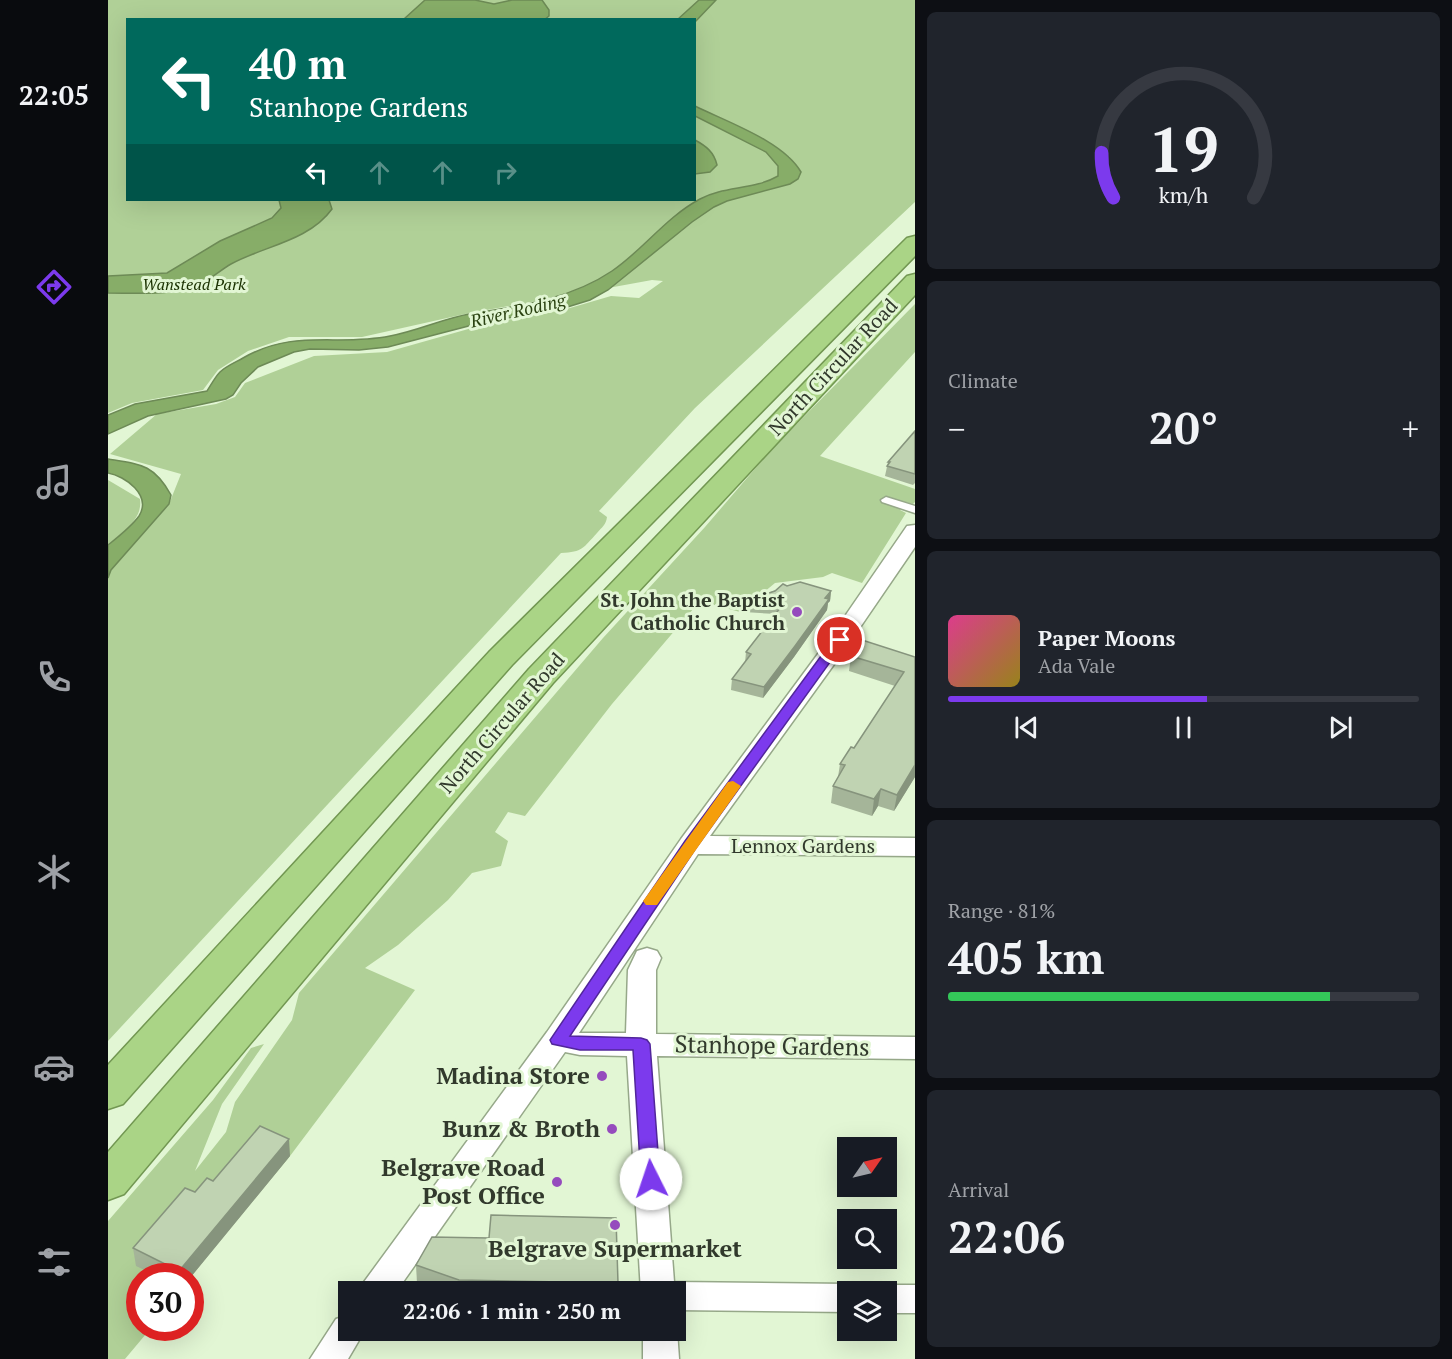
<!DOCTYPE html>
<meta charset="utf-8">
<style>
body{margin:0;font-family:"PT Serif",serif;background:#20242c;color:#f1f3f6;height:100vh;display:flex;flex-direction:column;font-size:22px;white-space:nowrap}
*{box-sizing:border-box;margin:0}
p{font-size:20px;color:#9ea1a6}
.icon{flex:none;width:33px;height:33px;fill:none;stroke:currentColor;stroke-width:2;stroke-linecap:round;stroke-linejoin:round}
.map{position:relative;flex:1;overflow:hidden}
.details{display:flex;flex-direction:column;gap:12px;padding:12px;background:#0d0f14;width:537px}
.details>*{flex:none}
.top-card{position:absolute;left:18px;top:18px;width:570px;height:183px;border-radius:0px;box-shadow:0 6px 24px #0002;background:#00695c;color:#fff;overflow:hidden}
.needle{width:39px;rotate:56deg}
.controls{position:absolute;left:729px;top:1137px;display:grid;gap:12px}
.controls a{display:grid;place-items:center;width:60px;height:60px;border-radius:0px;background:#171b24;box-shadow:0 6px 24px #0002;font-size:30px}
.speed{position:absolute;left:18px;top:1263px;display:flex;gap:12px;font-size:30px;font-weight:700;text-align:center}
.speed>*{display:grid;place-content:center;width:78px;height:78px;border-radius:50%;background:#171b24;box-shadow:0 6px 24px #0002;line-height:1}
.speed .limit{border:9px solid #d22;background:#fff;color:#111}
.pin{position:absolute;display:grid;place-items:center;width:51px;height:51px;color:#fff;margin:-26px;border:3px solid #fff;border-radius:50%;box-shadow:0 2px 6px #0007}
.me{position:absolute;width:66px;margin:-33px;rotate:356deg;stroke-linejoin:round;filter:drop-shadow(0 0 4px #0008)}
.turn{display:flex;align-items:center;gap:21px;height:126px;padding:0 24px;font-size:27px}
.turn .icon{width:78px;height:78px;stroke-width:2.5}
.turn b{display:block;font-size:42px;line-height:51px}
.lanes{display:flex;align-items:center;height:57px;padding:0 24px;background:#0003;justify-content:center;gap:30px;direction:ltr}
.lanes .off{opacity:.35}
.big{font-size:45px;font-weight:600;line-height:1.1}
.details .card{flex:1;display:flex;flex-direction:column;justify-content:center;gap:9px;min-width:0;padding:0 21px;border-radius:9px;background:#20242c}
.details .dial{align-items:center;gap:0}
.dial svg{height:156px;overflow:visible;fill:none;stroke:#363941;stroke-width:7;stroke-linecap:round;text-anchor:middle}
.dial text{fill:#f1f3f6;stroke:none}
.song{display:flex;align-items:center;gap:18px}
.cover{width:72px;height:72px;border-radius:9px;background:linear-gradient(135deg,hsl(330 70% 55%),hsl(50 70% 35%))}
.played{height:6px;border-radius:3px;background:linear-gradient(90deg,#7c3aed 55%,#363941 55%)}
.keys{display:flex;justify-content:space-around;direction:ltr}
.heat{display:flex;justify-content:space-between;align-items:center;font-size:33px;direction:ltr}
.charge{height:9px;border-radius:4px;background:linear-gradient(90deg,#34c759 81%,#363941 0)}
.trip{position:absolute;left:230px;top:1281px;width:348px;height:60px;border-radius:0px;background:#171b24;box-shadow:0 6px 24px #0002;font-weight:600;line-height:60px;text-align:center}
main{display:flex;flex:1;min-height:0}
.dock{display:flex;flex-direction:column;width:108px;justify-content:space-around;align-items:center;background:#090b0e;color:#9ea1a6}
.dock .icon{width:42px;height:42px}
.dock .on{color:#7c3aed}
.dock b{font-size:27px;color:#f1f3f6}
.map>svg:first-child{display:block}
</style>
<main>
<nav class="dock">
<b>22:05</b>
<svg class="icon on" aria-label="directions" viewBox="0 0 24 24"><path d="M12 3l9 9-9 9-9-9zM9 14v-3h6M13 9l2 2-2 2"/></svg>
<svg class="icon" aria-label="music" viewBox="0 0 24 24"><path d="M9 18V5l10-2v13"/><circle cx="6" cy="18" r="3"/><circle cx="16" cy="16" r="3"/></svg>
<svg class="icon" aria-label="phone" viewBox="0 0 24 24"><path d="M5 4h4l2 5-3 2q2 4 5 5l2-3 5 2v4C11 20 4 13 5 4z"/></svg>
<svg class="icon" aria-label="climate" viewBox="0 0 24 24"><path d="M12 3v18M4 7l16 10M4 17L20 7"/></svg>
<svg class="icon" aria-label="car" viewBox="0 0 24 24"><path d="M5 17H2v-5l4-1 3-4h7l3 4 3 1v5h-3M9 17h6M6 11h13"/><circle cx="7" cy="17" r="2"/><circle cx="17" cy="17" r="2"/></svg>
<svg class="icon" aria-label="filters" viewBox="0 0 24 24"><path d="M4 7h16M4 17h16"/><circle cx="9" cy="7" r="2"/><circle cx="15" cy="17" r="2"/></svg>
</nav>
<div class="map">
<svg width="807" height="1359" viewBox="0 0 807 1359">
<rect width="100%" height="100%" fill="#e2f6d4"/>
<g fill="#b0d097">
<path d="M0,0H591L570,20H20V200H586L587,116L659,152L682,157L646,135L587,106V22L608,0H807V202L587,408L491,511L499,517C498,525 494,527 489,533C475,548 475,552 453,553L0,1041V578L3,570L61,504L73,474L2,454L49,414L108,404L127,397L137,383L206,356L279,352L378,324L462,308L503,296L531,298L555,281L544,280L357,314L254,337H181L140,351L110,370L95,390L24,403L0,413Z"/>
<path d="M807,304V352L712,456L807,489V502L805,504L797,502L792,510L798,513L754,583L724,573L715,577L667,583L632,612L592,601L504,704L417,816L400,812L387,832L400,841L393,866L364,873L340,900L290,945L257,968L307,990L182,1156L82,1276H32V1328H43L17,1359H0V1221L105,1100L143,1048L156,1044L114,1104L87,1171L118,1132L127,1102L184,1020L191,993L495,638L597,527L663,450Z"/>
<path d="M0,480L32,499C35,520 14,532 0,545Z"/>
</g>
<g fill="#87ad68" stroke="#6d8a56" stroke-width="1.5">
<path d="M317,0H367L386,4L404,0H434L441,10V16L436,20L296,19Z"/>
<path d="M591,0H608L587,22L586,20L570,19Z"/>
<path d="M587,106C619,122 675,141 693,172L690,179L682,184L619,201L606,207L584,222L500,290L482,300L453,309L376,322L280,347L251,350L202,349L186,352L150,367L133,383L125,395L118,399L40,416L0,434V415L27,404L99,391C103,385 107,377 112,372C118,366 128,362 135,358C187,328 228,347 282,336C309,331 334,319 361,314C410,306 461,300 504,271C535,250 558,217 592,199C616,186 646,190 670,176V166L658,152L587,116Z"/>
<path d="M587,140C598,146 606,152 609,165L602,172L587,174Z"/>
<path d="M171,200H221L224,209C201,241 156,246 123,264C108,273 96,285 79,289C54,295 25,293 0,293V276L59,273L112,241L164,218L173,208Z"/>
<path d="M0,459C32,464 46,464 63,495L61,504L3,570L0,578V545C10,537 23,527 31,516C44,495 17,476 0,473Z"/>
</g>
<g fill="none" stroke-linecap="round" stroke-linejoin="round">
<defs>
<path id="service" d="M778,497L807,506V513L774,502L773,500Z"/>
<g id="minor">
<path d="M807,525V547L740,645L602,836L807,838V856L590,854L471,1033H518L520,970L529,951L539,948L549,951L553,958L548,970V1034L807,1037V1059L549,1056L566,1282L740,1284L752,1288L754,1292H740V1312L567,1310V1292H533L519,1056L472,1055L457,1052L288,1292H251L256,1282L439,1032L573,839L724,635L799,526Z"/>
<path d="M778,1285H807V1313H778V1292H765Z"/>
<path d="M240,1315V1330H257L240,1359H202L228,1319Z"/>
<path d="M567,1325L569,1330L571,1359H535V1330H567Z"/>
</g>
<g id="trunk">
<path d="M807,236V256L404,665L15,1104L0,1109V1065L382,651L799,238Z"/>
<path d="M807,274V295L445,683L16,1194L0,1200V1152L421,669L799,276Z"/>
</g>
</defs>
<use href="#service" stroke="#96a889" stroke-width="3"/>
<use href="#minor" stroke="#96a889" stroke-width="3"/>
<use href="#trunk" stroke="#729752" stroke-width="3"/>
<use href="#service" fill="#fff" fill-rule="evenodd"/>
<use href="#minor" fill="#fff" fill-rule="evenodd"/>
<use href="#trunk" fill="#aad486" fill-rule="evenodd"/>
</g>
<g fill="#a5b599">
<path d="M807,431V483L805,485L777,476L780,462Z"/>
<path d="M679,586L723,591L722,601L720,603L719,610L686,657L655,698L623,690L624,679L637,663L638,652L668,614L636,612L637,601Z"/>
<path d="M743,656L807,657V777L786,811L770,806L764,816L723,803L725,786L730,777L732,764L746,748L787,686L741,671Z"/>
<path d="M182,1156L82,1278V1276H49L28,1266L25,1248L87,1192L105,1181Z"/>
<path d="M381,1238L510,1283L509,1292H334L309,1283L308,1265Z"/>
</g>
<g fill="#86947d">
<path d="M723,591L722,601L720,603L719,610L686,657L655,698L656,687Z"/>
<path d="M807,765V777L786,811L789,795Z"/>
<path d="M773,789L770,806L764,816L766,799Z"/>
<path d="M181,1139L182,1156L82,1278V1276H71V1271Z"/>
</g>
<g fill="#c0d3b2" stroke="#86947d" stroke-width="1.5">
<path d="M807,431V474L779,466L782,462H780Z"/>
<path d="M692,582L723,591L717,598L721,599L687,646L656,687L624,679L643,654L638,652L676,603L637,601L667,591L675,584L679,586Z"/>
<path d="M754,640L807,657V765L789,795L773,789L766,799L725,786L737,765L732,764L743,747L746,748L796,672L743,656Z"/>
<path d="M152,1126L181,1139L71,1271L25,1248L77,1188L87,1192L99,1178L105,1181Z"/>
<path d="M383,1215L508,1218L510,1283L351,1280L308,1265L324,1237L381,1238Z"/>
</g>
<path fill="#7c3aed" stroke="#51269a" stroke-width="1.5" d="M732,636L738,640L588,848L462,1036L533,1038L539,1040L542,1044L552,1179L549,1184L543,1186L536,1184L533,1179L525,1050H472L444,1044L442,1040L577,841L727,637Z"/>
<path fill="#f59e0b" d="M625,781L633,786L549,905H538L535,901L538,897L620,782Z"/>
<g fill="#954bbd" stroke="#e2f6d4" stroke-width="2">
<circle cx="689" cy="612" r="6"/>
<circle cx="494" cy="1076" r="6"/>
<circle cx="504" cy="1129" r="6"/>
<circle cx="449" cy="1182" r="6"/>
<circle cx="507" cy="1225" r="6"/>
</g>
<g text-anchor="middle" stroke-width="6" stroke-linejoin="round" paint-order="stroke">
<g font-size="16" font-style="italic" fill="#1a3100" stroke="#e2f6d4">
<text x="86" y="290">Wanstead Park</text>
</g>
<g font-size="18" font-style="italic" fill="#2a4211" stroke="#e2f6d4">
<text transform="translate(410 311) rotate(-13)" y="6">River Roding</text>
</g>
<g font-size="20" fill="#31392c" stroke="#e2f6d4">
<text transform="translate(725 367) rotate(-47)" y="7">North Circular Road</text>
<text transform="translate(394 723) rotate(-49)" y="7">North Circular Road</text>
<text x="695" y="853">Lennox Gardens</text>
</g>
<g font-size="20" font-weight="bold" fill="#31392c" stroke="#e2f6d4" text-anchor="end">
<text x="677" y="607">St. John the Baptist<tspan x="677" dy="23">Catholic Church</tspan></text>
</g>
<g font-size="24" fill="#31392c" stroke="#e2f6d4">
<text transform="translate(664 1046) rotate(1)" y="8">Stanhope Gardens</text>
</g>
<g font-size="24" font-weight="bold" fill="#31392c" stroke="#e2f6d4" text-anchor="end">
<text x="482" y="1084">Madina Store</text>
<text x="492" y="1137">Bunz &amp; Broth</text>
<text x="437" y="1176">Belgrave Road<tspan x="437" dy="28">Post Office</tspan></text>
<text x="507" y="1257" text-anchor="middle">Belgrave Supermarket</text>
</g>
</g>
</svg>
<div class="controls">
<a><svg class="needle" viewBox="-14 -14 28 28"><path d="M0-13l5 13h-10z" fill="#e53935"/><path d="M0 13l5-13h-10z" fill="#9ea1a6"/></svg></a>
<a><svg class="icon" aria-label="search" viewBox="0 0 24 24"><circle cx="10" cy="10" r="6"/><path d="M15 15l6 6"/></svg></a>
<a><svg class="icon" aria-label="layers" viewBox="0 0 24 24"><path d="M12 4l9 5-9 5-9-5zM3 14l9 5 9-5"/></svg></a>
</div>
<div class="speed"><div class="limit">30</div></div>
<div class="pin" style="left:732px;top:640px;background:#d93025"><svg class="icon" aria-label="arrive" viewBox="0 0 24 24"><path d="M6 21V4h12l-3 4 3 4H6"/></svg></div>
<svg class="me" style="left:543px;top:1179px" viewBox="-20 -20 40 40"><circle r="19" fill="#fff"/><path d="M0-13L10 11 0 6-10 11z" fill="#7c3aed"/></svg>
<div class="trip">22:06 · 1 min · 250 m</div>
<div class="top-card">
<div class="turn"><svg class="icon" aria-label="left" viewBox="0 0 24 24"><path d="M17 20v-9H6M10 6l-5 5 5 5"/></svg><div><b>40 m</b>Stanhope Gardens</div></div>
<div class="lanes"><svg class="icon" aria-label="left" viewBox="0 0 24 24"><path d="M17 20v-9H6M10 6l-5 5 5 5"/></svg><svg class="icon off" aria-label="ahead" viewBox="0 0 24 24"><path d="M12 20V5M6 11l6-6 6 6"/></svg><svg class="icon off" aria-label="ahead" viewBox="0 0 24 24"><path d="M12 20V5M6 11l6-6 6 6"/></svg><svg class="icon off" aria-label="right" viewBox="0 0 24 24"><path d="M7 20v-9h11M14 6l5 5-5 5"/></svg></div>
</div>
</div>
<section class="details">
<div class="card dial"><svg viewBox="0 0 100 80">
<path d="M14 69A42 42 0 1 1 86 69"/>
<path d="M14 69A42 42 0 0 1 8 46" stroke="#7c3aed"/>
<text x="50" y="56" font-size="32" font-weight="700">19</text>
<text x="50" y="72" font-size="11">km/h</text>
</svg></div>
<div class="card"><p>Climate</p>
<div class="heat"><a>−</a><b class="big">20°</b><a>+</a></div>
</div>
<div class="card">
<div class="song"><i class="cover"></i><div><b>Paper Moons</b><p>Ada Vale</p></div></div>
<div class="played"></div>
<div class="keys"><svg class="icon" aria-label="previous" viewBox="0 0 24 24"><path d="M18 5L8 12l10 7zM5 5v14"/></svg><svg class="icon" aria-label="pause" viewBox="0 0 24 24"><path d="M8 5v14M16 5v14"/></svg><svg class="icon" aria-label="next" viewBox="0 0 24 24"><path d="M6 5l10 7-10 7zM19 5v14"/></svg></div>
</div>
<div class="card"><p>Range · 81%</p><b class="big">405 km</b><div class="charge"></div></div>
<div class="card"><p>Arrival</p><b class="big">22:06</b></div>
</section>
</main>
